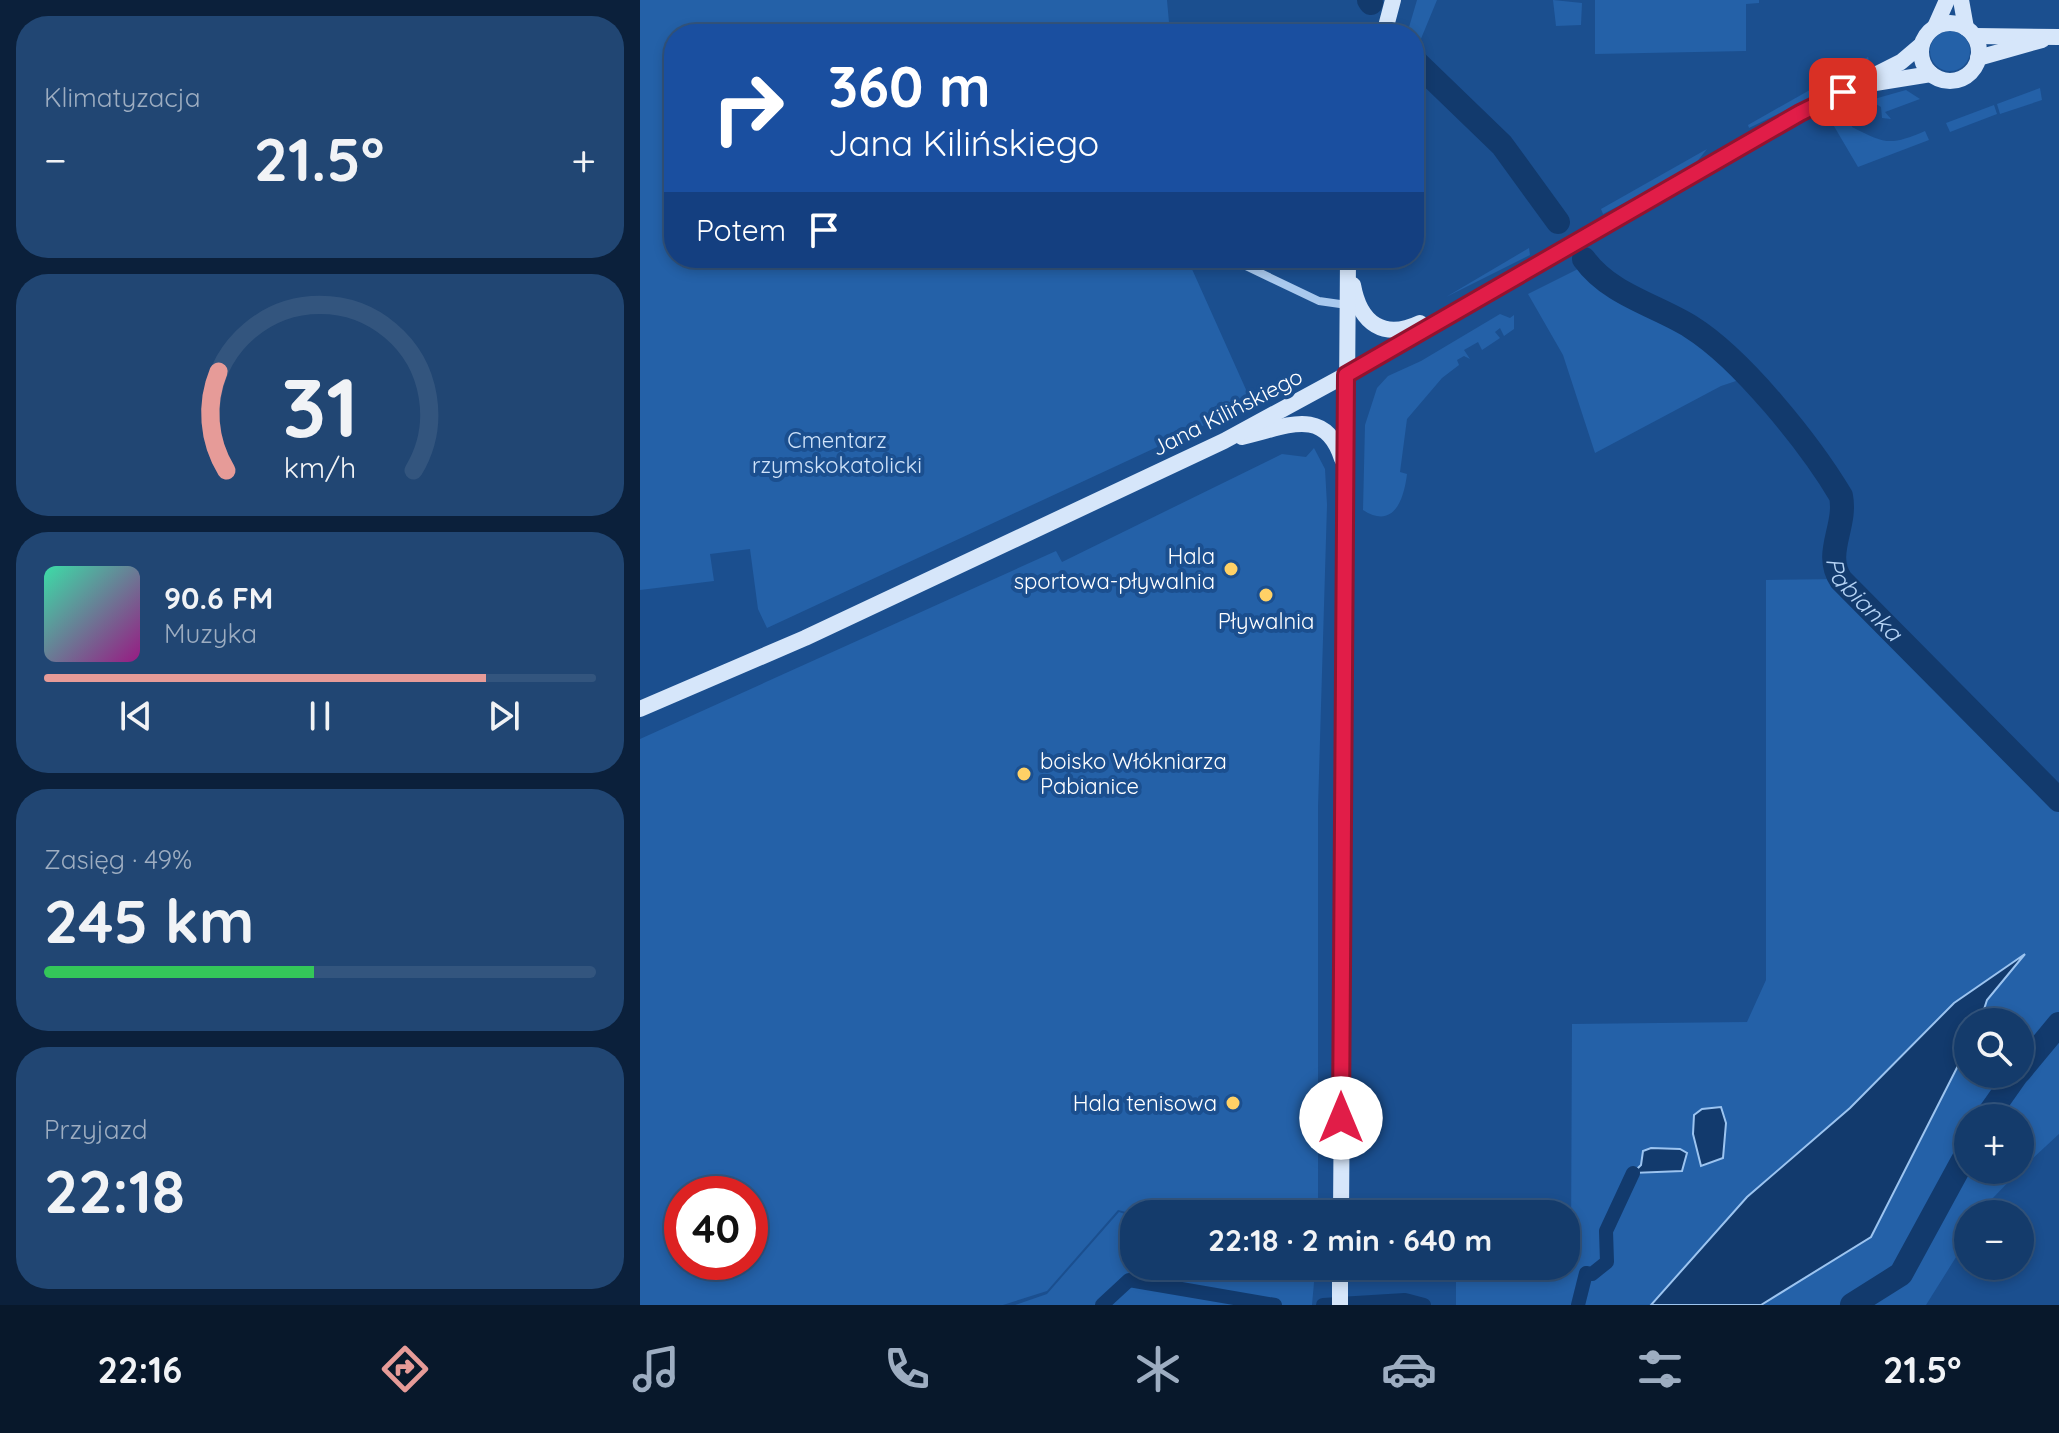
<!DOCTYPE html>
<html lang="pl">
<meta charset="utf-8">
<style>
body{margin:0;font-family:Quicksand,sans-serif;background:#214673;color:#f1f3f6;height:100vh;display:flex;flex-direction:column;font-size:30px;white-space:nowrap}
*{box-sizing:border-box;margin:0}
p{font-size:26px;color:#9dadc1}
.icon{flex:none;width:44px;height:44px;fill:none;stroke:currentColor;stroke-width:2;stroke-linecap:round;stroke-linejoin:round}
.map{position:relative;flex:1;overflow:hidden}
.details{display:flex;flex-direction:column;gap:16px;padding:16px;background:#0b203b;width:640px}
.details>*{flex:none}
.guide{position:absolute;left:24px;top:24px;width:760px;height:244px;border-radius:32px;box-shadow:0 4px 12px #0003,0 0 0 2px #33557e;background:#1a4fa0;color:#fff;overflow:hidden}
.controls{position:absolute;left:1314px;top:1008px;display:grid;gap:16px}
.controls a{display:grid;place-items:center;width:80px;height:80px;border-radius:50%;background:#143b6b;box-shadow:0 4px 12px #0003,0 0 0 2px #33557e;font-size:40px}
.speed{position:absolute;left:24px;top:1176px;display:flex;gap:16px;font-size:40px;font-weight:700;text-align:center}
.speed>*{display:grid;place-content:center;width:104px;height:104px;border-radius:50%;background:#143b6b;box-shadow:0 4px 12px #0003,0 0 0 2px #33557e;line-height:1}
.speed .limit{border:12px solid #d22;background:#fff;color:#111}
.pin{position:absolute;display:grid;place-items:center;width:68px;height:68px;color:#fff;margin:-34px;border-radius:16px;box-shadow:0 4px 12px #0006}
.me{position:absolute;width:88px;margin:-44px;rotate:0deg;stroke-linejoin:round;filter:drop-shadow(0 0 6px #0008)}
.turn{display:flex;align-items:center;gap:28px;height:168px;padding:0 32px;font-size:36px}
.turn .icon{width:104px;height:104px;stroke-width:2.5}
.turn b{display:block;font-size:56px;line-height:68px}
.then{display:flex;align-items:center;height:76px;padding:0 32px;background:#0003;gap:16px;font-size:30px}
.big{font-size:60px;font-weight:700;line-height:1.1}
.details .widget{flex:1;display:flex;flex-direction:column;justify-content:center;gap:12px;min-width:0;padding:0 28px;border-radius:32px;background:#214673}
.details .dial{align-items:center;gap:0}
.dial svg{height:208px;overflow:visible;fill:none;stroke:#33557e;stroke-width:7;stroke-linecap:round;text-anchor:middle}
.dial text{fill:#f1f3f6;stroke:none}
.song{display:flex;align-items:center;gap:24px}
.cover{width:96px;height:96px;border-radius:12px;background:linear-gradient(135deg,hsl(160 70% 55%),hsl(310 70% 35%))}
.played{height:8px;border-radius:4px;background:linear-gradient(90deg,#e69b98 80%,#33557e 80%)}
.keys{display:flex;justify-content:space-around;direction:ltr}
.heat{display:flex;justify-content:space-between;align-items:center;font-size:44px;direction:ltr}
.charge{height:12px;border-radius:6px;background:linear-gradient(90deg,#34c759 49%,#33557e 0)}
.trip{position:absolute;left:480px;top:1200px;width:460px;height:80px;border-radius:32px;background:#143b6b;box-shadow:0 4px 12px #0003,0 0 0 2px #33557e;font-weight:700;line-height:80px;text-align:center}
.tab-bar{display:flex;height:128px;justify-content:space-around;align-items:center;background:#08182b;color:#9dadc1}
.tab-bar .icon{width:56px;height:56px}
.tab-bar .current{color:#e69b98}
.tab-bar b{font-size:36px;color:#f1f3f6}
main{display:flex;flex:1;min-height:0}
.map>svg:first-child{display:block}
</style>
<main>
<section class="details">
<div class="widget"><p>Klimatyzacja</p>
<div class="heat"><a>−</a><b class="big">21.5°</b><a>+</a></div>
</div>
<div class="widget dial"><svg viewBox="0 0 100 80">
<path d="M14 69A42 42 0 1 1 86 69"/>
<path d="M14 69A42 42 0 0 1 11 31" stroke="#e69b98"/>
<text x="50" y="56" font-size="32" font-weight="700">31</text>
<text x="50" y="72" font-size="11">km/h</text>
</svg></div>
<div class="widget">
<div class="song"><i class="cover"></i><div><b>90.6 FM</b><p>Muzyka</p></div></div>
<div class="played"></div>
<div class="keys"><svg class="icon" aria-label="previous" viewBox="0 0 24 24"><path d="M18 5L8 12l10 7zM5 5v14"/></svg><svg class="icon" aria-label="pause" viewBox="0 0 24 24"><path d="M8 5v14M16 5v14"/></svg><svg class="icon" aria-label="next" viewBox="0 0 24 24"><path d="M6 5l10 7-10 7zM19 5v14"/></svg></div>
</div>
<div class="widget"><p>Zasięg · 49%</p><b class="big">245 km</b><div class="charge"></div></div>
<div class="widget"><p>Przyjazd</p><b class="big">22:18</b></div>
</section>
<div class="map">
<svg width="1419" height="1305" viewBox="0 0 1419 1305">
<rect width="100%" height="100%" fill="#1b4f8f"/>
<g fill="#2461a8" fill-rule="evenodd">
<path d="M0,0H527L530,34H34V258H547L612,403L127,628L118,609L110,549L70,554L74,581L0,590Z"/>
<path d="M777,0H797L778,46L774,43V34H767Z"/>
<path d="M913,0L942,3L941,25L916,26Z"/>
<path d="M955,0H1119V3L1106,4V51L955,54Z"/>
<circle cx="1310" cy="51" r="20"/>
<path d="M1228,57L1231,69L1109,128L1108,125Z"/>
<path d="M1400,88L1402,100L1360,114L1357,104Z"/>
<path d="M1266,90L1280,99L1245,112L1251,119L1242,118L1241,107L1234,103L1232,111L1227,107L1234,99Z"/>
<path d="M1354,105L1357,114L1310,132L1306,123Z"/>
<path d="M1200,112L1211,116L1212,127C1245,144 1250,146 1285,131L1289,140L1218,167L1188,116Z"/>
<path d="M1067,149L1052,168L963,214L961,209Z"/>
<path d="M889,248L890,255L806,297Z"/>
<path d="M948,264L960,280L1053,328L1108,377L1081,386L955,453L923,355L888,294Z"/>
<path d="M860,314L870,318L874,315V329L864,336L860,328L855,332L860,338L842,350L838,342L824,350L830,359L824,356L817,360L819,365L802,378L767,419L760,472L767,474C764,499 754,530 723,510L725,425L737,388L748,376L781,361Z"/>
<path d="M674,448L685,469L687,505L678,807V1214H494L478,1210L407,1291L363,1305H0V739L416,551L422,562L642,454L666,457ZM42,1194H110V1262H42Z"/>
<path d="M1202,579L1419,799V1134L1380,1170V1118H1328V1170H1380L1349,1202L1342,1214H1328V1238L1286,1305H1121L1231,1237L1328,1046V1074H1380V1022H1340L1347,1000L1381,957L1314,1003L1210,1108L1112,1193L1011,1305H816V1266H926V1244L931,1243L932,1024L1107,1022L1126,980V580Z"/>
<path d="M479,1212L494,1217V1266H659L675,1271L672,1305H375L407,1294Z"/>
</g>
<g fill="#123a6d" stroke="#9cc4f0" stroke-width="2">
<path d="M1385,954L1347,1000L1340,1022H1328V1046L1231,1237L1121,1305H1011L1107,1197L1210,1108L1314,1003Z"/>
<path d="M1081,1107L1086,1123L1083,1158L1061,1166L1053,1134L1054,1115L1062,1109Z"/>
<path d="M1011,1148L1040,1149L1047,1153L1042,1171L993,1173L1001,1165L1003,1151Z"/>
</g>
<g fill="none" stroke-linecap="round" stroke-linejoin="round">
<g stroke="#123a6d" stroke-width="14">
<path d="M462,1305L489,1280L635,1305"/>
<path d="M683,1305L765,1300L784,1305"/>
<path d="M938,1305L946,1273L952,1274L967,1262L966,1231L993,1173"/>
</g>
<g stroke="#123a6d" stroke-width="24">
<path d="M729,0L731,3"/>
<path d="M774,60L862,145L918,222"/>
<path id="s1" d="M944,259C970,295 1016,305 1051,327C1102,359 1170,444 1201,496C1207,527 1183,553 1201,580L1419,800"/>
<path d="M1380,1071L1419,1024"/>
<path d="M1346,1118L1377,1074"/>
<path d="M1212,1305L1261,1274L1328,1151"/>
</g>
<path stroke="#a9c9ee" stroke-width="8" d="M589,258L679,301L707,305"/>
<g stroke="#d6e6fa" stroke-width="16">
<path d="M1321,0L1326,28"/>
<circle cx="1310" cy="52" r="29"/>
<path d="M1295,27L1307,0"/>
<path d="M744,34L753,0"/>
<path d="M1334,36L1419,37"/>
<path d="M1338,58L1402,40"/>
<path d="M1235,83L1291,74"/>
<path d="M713,285C720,324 744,340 780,323"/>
<path d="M602,437C643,428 685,404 702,459"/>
<path d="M0,709L165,638L584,441L748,352L1160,113L1261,62L1281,45"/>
<path d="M701,1214L708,258"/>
<path d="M700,1305V1266"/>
</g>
</g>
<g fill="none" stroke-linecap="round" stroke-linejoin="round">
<defs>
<path id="route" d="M701,1118L706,375L1160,113L1203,92"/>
</defs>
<use href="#route" stroke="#92132f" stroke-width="20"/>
<use href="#route" stroke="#e11d48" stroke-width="14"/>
</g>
<g fill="#ffd166" stroke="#1b4f8f" stroke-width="3">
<circle cx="591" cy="569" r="8"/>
<circle cx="626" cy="595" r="8"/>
<circle cx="384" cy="774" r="8"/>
<circle cx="593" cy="1103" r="8"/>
</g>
<g text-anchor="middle" stroke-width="8" stroke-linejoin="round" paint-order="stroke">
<g font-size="22" fill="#fff" stroke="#1b4f8f">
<text transform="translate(587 412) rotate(-27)" y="8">Jana Kilińskiego</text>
</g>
<g font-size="22" fill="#cfe3fa" stroke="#1b4f8f">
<text x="197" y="448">Cmentarz<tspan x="197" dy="25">rzymskokatolicki</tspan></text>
</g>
<g font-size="22" fill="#fff" stroke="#1b4f8f" text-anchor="end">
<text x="575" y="564">Hala<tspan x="575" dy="25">sportowa-pływalnia</tspan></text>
<text x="626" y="629" text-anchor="middle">Pływalnia</text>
<text x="400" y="769" text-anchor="start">boisko Włókniarza<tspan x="400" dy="25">Pabianice</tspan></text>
<text x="577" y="1111">Hala tenisowa</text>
</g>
<g font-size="24" font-style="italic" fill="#b5d3f5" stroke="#1b4f8f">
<text dy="8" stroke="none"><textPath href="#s1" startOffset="470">Pabianka</textPath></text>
</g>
</g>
</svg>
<div class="controls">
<a><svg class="icon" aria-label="search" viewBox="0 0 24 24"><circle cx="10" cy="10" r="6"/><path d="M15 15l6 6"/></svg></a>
<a>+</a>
<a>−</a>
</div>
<div class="speed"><div class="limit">40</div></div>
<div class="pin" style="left:1203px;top:92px;background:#d93025"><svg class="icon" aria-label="arrive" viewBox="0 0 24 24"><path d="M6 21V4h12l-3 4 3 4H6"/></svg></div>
<svg class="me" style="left:701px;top:1118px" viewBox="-20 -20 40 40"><circle r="19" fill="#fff"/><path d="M0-13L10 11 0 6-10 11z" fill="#e11d48"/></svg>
<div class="trip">22:18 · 2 min · 640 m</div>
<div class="guide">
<div class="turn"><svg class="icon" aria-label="right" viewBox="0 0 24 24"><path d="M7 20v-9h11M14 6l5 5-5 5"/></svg><div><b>360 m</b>Jana Kilińskiego</div></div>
<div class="then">Potem<svg class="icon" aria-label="arrive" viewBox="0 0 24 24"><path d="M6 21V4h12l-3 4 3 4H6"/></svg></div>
</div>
</div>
</main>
<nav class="tab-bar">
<b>22:16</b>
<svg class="icon current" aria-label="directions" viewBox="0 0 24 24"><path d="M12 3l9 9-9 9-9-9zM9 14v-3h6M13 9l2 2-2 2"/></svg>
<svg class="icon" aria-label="music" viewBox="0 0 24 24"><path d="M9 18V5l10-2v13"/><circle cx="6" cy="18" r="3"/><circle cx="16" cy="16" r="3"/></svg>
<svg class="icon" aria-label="phone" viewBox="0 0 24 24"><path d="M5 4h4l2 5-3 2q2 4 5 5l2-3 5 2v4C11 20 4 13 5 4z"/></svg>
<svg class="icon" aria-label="climate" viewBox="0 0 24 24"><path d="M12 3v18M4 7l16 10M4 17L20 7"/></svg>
<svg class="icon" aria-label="car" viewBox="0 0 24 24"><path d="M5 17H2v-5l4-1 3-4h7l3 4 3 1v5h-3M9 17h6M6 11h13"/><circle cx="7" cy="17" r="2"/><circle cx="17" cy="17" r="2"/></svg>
<svg class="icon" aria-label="filters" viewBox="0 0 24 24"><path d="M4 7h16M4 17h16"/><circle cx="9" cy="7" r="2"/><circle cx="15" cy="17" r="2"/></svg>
<b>21.5°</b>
</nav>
